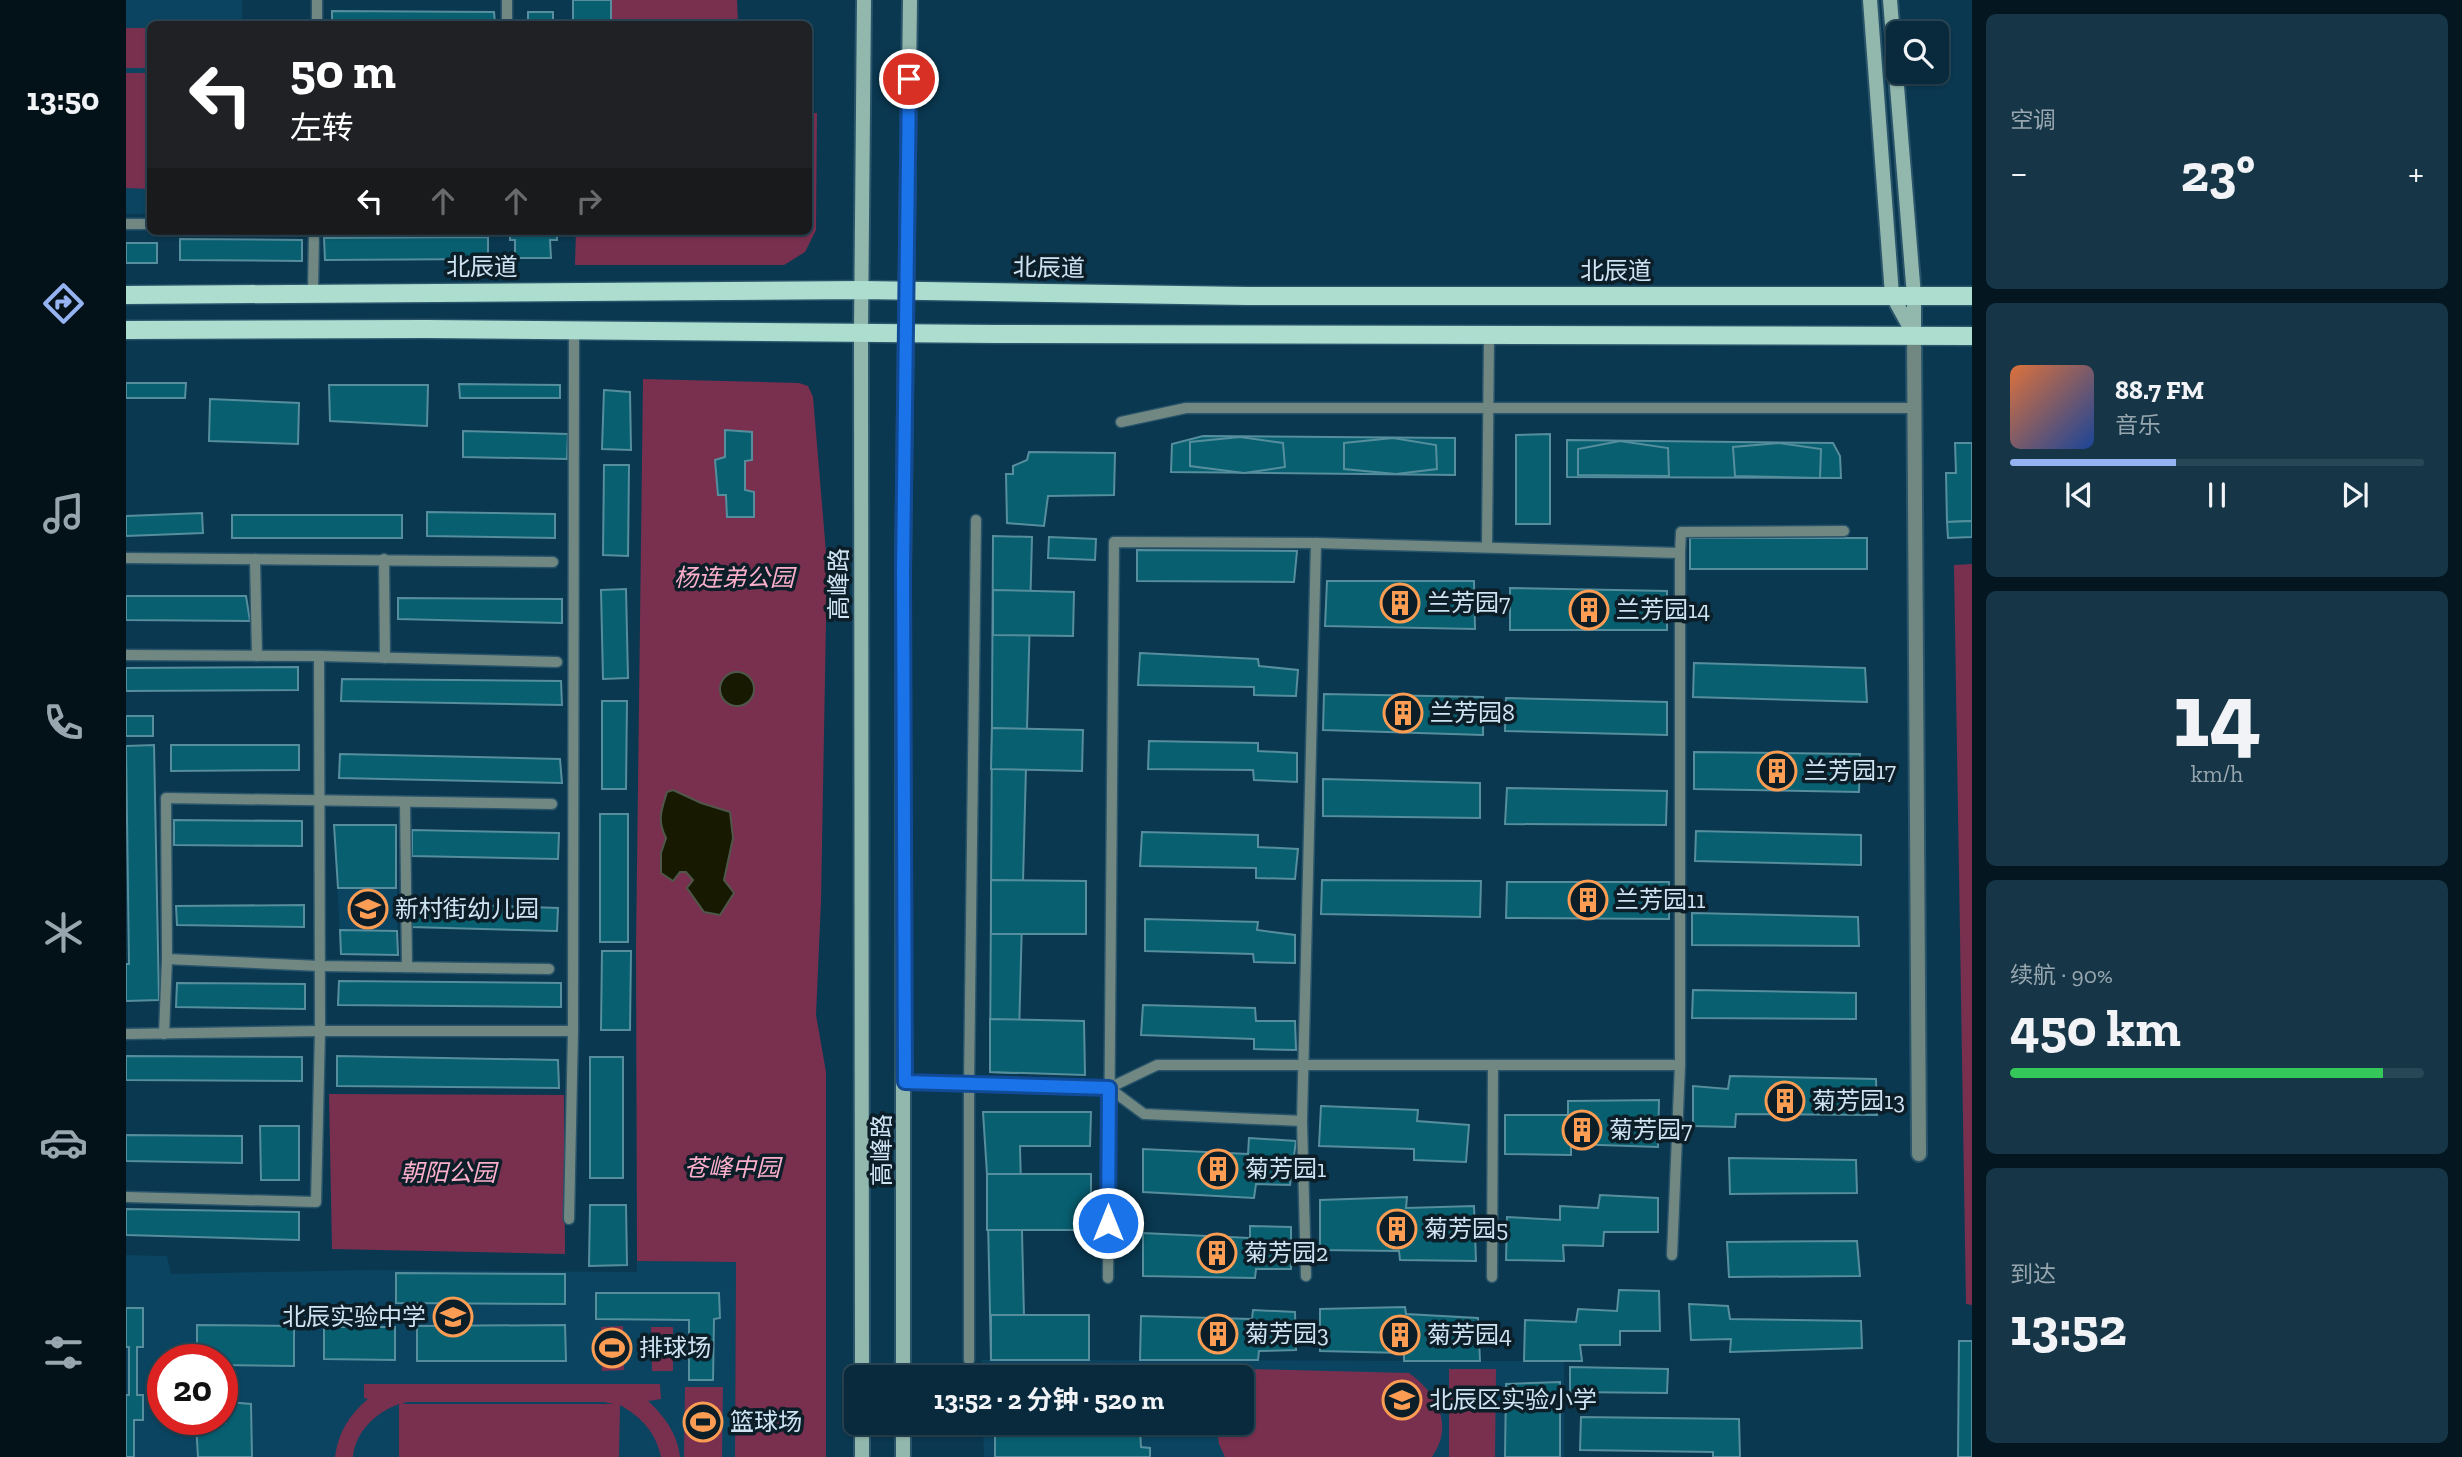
<!DOCTYPE html>
<html lang="zh">
<meta charset="utf-8">
<style>
body{margin:0;font-family:"Zilla Slab","Noto Sans SC",serif;background:#163647;color:#f1f3f6;height:100vh;display:flex;flex-direction:column;font-size:26px;white-space:nowrap}
*{box-sizing:border-box;margin:0}
p{font-size:23px;color:#98a7af}
.icon{flex:none;width:38px;height:38px;fill:none;stroke:currentColor;stroke-width:2;stroke-linecap:round;stroke-linejoin:round}
.map{position:relative;flex:1;overflow:hidden}
.drawer{display:flex;flex-direction:column;gap:14px;padding:14px;background:#041721;width:490px}
.drawer>*{flex:none}
.banner{position:absolute;left:21px;top:21px;width:665px;height:214px;border-radius:10px;box-shadow:0 2px 5px #0004,0 0 0 2px #294656;background:#202124;color:#fff;overflow:hidden}
.buttons{position:absolute;left:1760px;top:21px;display:grid;gap:14px}
.buttons a{display:grid;place-items:center;width:63px;height:63px;border-radius:10px;background:#082a3c;box-shadow:0 2px 5px #0004,0 0 0 2px #294656;font-size:35px}
.speed{position:absolute;left:21px;top:1344px;display:flex;gap:14px;font-size:35px;font-weight:700;text-align:center}
.speed>*{display:grid;place-content:center;width:91px;height:91px;border-radius:50%;background:#082a3c;box-shadow:0 2px 5px #0004,0 0 0 2px #294656;line-height:1}
.speed .limit{border:10px solid #d22;background:#fff;color:#111}
.pin{position:absolute;display:grid;place-items:center;width:60px;height:60px;color:#fff;margin:-30px;border:4px solid #fff;border-radius:50%;box-shadow:0 2px 7px #0007}
.me{position:absolute;width:77px;margin:-38px;rotate:0deg;stroke-linejoin:round;filter:drop-shadow(0 0 5px #0008)}
.turn{display:flex;align-items:center;gap:24px;height:147px;padding:0 28px;font-size:32px}
.turn .icon{width:91px;height:91px;stroke-width:2.5}
.turn b{display:block;font-size:49px;line-height:60px}
.lanes{display:flex;align-items:center;height:66px;padding:0 28px;background:#0003;justify-content:center;gap:35px;direction:ltr}
.lanes .off{opacity:.35}
.big{font-size:52px;font-weight:700;line-height:1.1}
.drawer .tile{flex:1;display:flex;flex-direction:column;justify-content:center;gap:10px;min-width:0;padding:0 24px;border-radius:10px;background:#163647}
.drawer .dial{align-items:center;gap:0}
.dial b{font-size:91px;line-height:1}
.song{display:flex;align-items:center;gap:21px}
.cover{width:84px;height:84px;border-radius:10px;background:linear-gradient(135deg,hsl(20 70% 55%),hsl(220 70% 35%))}
.played{height:7px;border-radius:4px;background:linear-gradient(90deg,#95b2f1 40%,#294656 40%)}
.keys{display:flex;justify-content:space-around;direction:ltr}
.heat{display:flex;justify-content:space-between;align-items:center;font-size:38px;direction:ltr}
.charge{height:10px;border-radius:5px;background:linear-gradient(90deg,#34c759 90%,#294656 0)}
.trip{position:absolute;left:718px;top:1365px;width:410px;height:70px;border-radius:10px;background:#082a3c;box-shadow:0 2px 5px #0004,0 0 0 2px #294656;font-weight:700;line-height:70px;text-align:center}
main{display:flex;flex:1;min-height:0}
.menu{display:flex;flex-direction:column;width:126px;justify-content:space-around;align-items:center;background:#031118;color:#98a7af}
.menu .icon{width:49px;height:49px}
.menu .active{color:#95b2f1}
.menu b{font-size:32px;color:#f1f3f6}
.map>svg:first-child{display:block}
</style>
<main>
<nav class="menu">
<b>13:50</b>
<svg class="icon active" aria-label="directions" viewBox="0 0 24 24"><path d="M12 3l9 9-9 9-9-9zM9 14v-3h6M13 9l2 2-2 2"/></svg>
<svg class="icon" aria-label="music" viewBox="0 0 24 24"><path d="M9 18V5l10-2v13"/><circle cx="6" cy="18" r="3"/><circle cx="16" cy="16" r="3"/></svg>
<svg class="icon" aria-label="phone" viewBox="0 0 24 24"><path d="M5 4h4l2 5-3 2q2 4 5 5l2-3 5 2v4C11 20 4 13 5 4z"/></svg>
<svg class="icon" aria-label="climate" viewBox="0 0 24 24"><path d="M12 3v18M4 7l16 10M4 17L20 7"/></svg>
<svg class="icon" aria-label="car" viewBox="0 0 24 24"><path d="M5 17H2v-5l4-1 3-4h7l3 4 3 1v5h-3M9 17h6M6 11h13"/><circle cx="7" cy="17" r="2"/><circle cx="17" cy="17" r="2"/></svg>
<svg class="icon" aria-label="filters" viewBox="0 0 24 24"><path d="M4 7h16M4 17h16"/><circle cx="9" cy="7" r="2"/><circle cx="15" cy="17" r="2"/></svg>
</nav>
<div class="map">
<svg width="1846" height="1457" viewBox="0 0 1846 1457">
<rect width="100%" height="100%" fill="#0a3850"/>
<g fill="#0b4460" fill-rule="evenodd">
<path d="M0,0H116V24H24V214H0Z"/>
<path d="M208,825H270L272,955L215,954Z"/>
<path d="M0,1255L41,1256L45,1274L244,1270L511,1272V1261L610,1262L609,1457H0ZM37,1360H96V1419H37Z"/>
<path d="M856,1360L1438,1361V1457H858L857,1423H1115V1377H857Z"/>
</g>
<g fill="#79304f" fill-rule="evenodd">
<path d="M486,0H611L612,24H486Z"/>
<rect x="0" y="28" width="24" height="40"/>
<path d="M0,73H24V189L0,188Z"/>
<path d="M683,113H691L690,230L679,252L658,265H449L450,231H682Z"/>
<path d="M517,379L673,383L682,386L687,397L701,564L695,901L690,1015L700,1072V1457H609L610,1262L511,1261L510,948Z"/>
<path d="M1846,564V1305L1840,1304L1828,565Z"/>
<path d="M203,1094L438,1095L439,1254L206,1249Z"/>
<path d="M497,1326L498,1370L476,1371L475,1327Z"/>
<path d="M525,1327H547V1371H526Z"/>
<path d="M1121,1369L1283,1373C1312,1394 1328,1425 1306,1457H1099L1093,1444L1090,1423H1115V1377H1110Z"/>
<path d="M1323,1369H1370L1369,1457H1323Z"/>
<path d="M238,1384H534L535,1399L522,1401C539,1417 551,1433 554,1457H535C530,1432 515,1417 494,1405L493,1457H273V1404C250,1412 229,1432 227,1457H209C212,1433 223,1415 242,1399L238,1398ZM281,1402H478L487,1404H276Z"/>
<path d="M559,1387H597L596,1457H558Z"/>
</g>
<g fill="#171a00" stroke="#4e5749" stroke-width="2">
<circle cx="611" cy="689" r="17"/>
<path d="M547,790L575,803L604,812L607,838L598,880L608,893L594,915L578,912L561,888L567,880L560,872H554L547,881L535,873V853L540,838C531,820 535,811 541,792Z"/>
</g>
<g fill="#075f70" stroke="#568e9d" stroke-width="2">
<rect x="447" y="0" width="38" height="24"/>
<path d="M206,11L368,12L369,24H206Z"/>
<rect x="402" y="12" width="25" height="12"/>
<path d="M384,231H431V240H424L425,258H389V240H384Z"/>
<path d="M362,237V259L199,260L198,238Z"/>
<path d="M54,239L176,240V261L54,260Z"/>
<rect x="0" y="243" width="31" height="20"/>
<path d="M0,383H60L59,398H0Z"/>
<path d="M333,384L434,385V398H334Z"/>
<path d="M203,385H302L301,426L204,421Z"/>
<path d="M478,390L504,392L505,450L476,449Z"/>
<path d="M84,399L173,403L172,444L83,441Z"/>
<path d="M599,430L626,432V460L619,461V490L628,492V517H601L600,495H592L589,460L599,457Z"/>
<path d="M337,431L442,434L441,459L337,457Z"/>
<path d="M1424,434V524H1390V435Z"/>
<path d="M1077,436L1329,438V475L1045,472L1046,444Z"/>
<path d="M1114,437L1157,443L1159,467L1118,473L1064,466V442Z"/>
<path d="M1267,438L1310,445L1311,469L1270,474L1218,469V443Z"/>
<path d="M1441,440L1707,443L1714,456L1715,478L1441,477Z"/>
<path d="M1494,441L1542,448L1543,476L1452,475V449Z"/>
<path d="M1653,443L1695,449L1694,478L1609,476L1607,447Z"/>
<path d="M1829,443H1846V521L1821,522L1820,473H1830Z"/>
<path d="M903,452L989,453L988,495L922,496L918,526L881,523L880,474H887V466L901,460Z"/>
<path d="M478,465H503L502,556L477,555Z"/>
<path d="M301,512L429,514V538L301,536Z"/>
<path d="M76,513L77,533L0,536V516Z"/>
<rect x="106" y="515" width="170" height="23"/>
<path d="M1846,521V537L1822,538L1821,522Z"/>
<path d="M867,536L906,537L892,1073L864,1072Z"/>
<path d="M923,537L970,539L969,560L922,558Z"/>
<rect x="1564" y="538" width="177" height="31"/>
<path d="M1011,550L1171,551L1168,582L1011,581Z"/>
<path d="M1201,581H1348L1349,629L1199,626Z"/>
<path d="M1384,588L1541,591V630H1384Z"/>
<path d="M500,589L502,678L477,679L475,590Z"/>
<path d="M867,590L948,592L947,636L867,635Z"/>
<path d="M0,596H120L124,621L0,620Z"/>
<path d="M272,598L436,599V623L272,619Z"/>
<path d="M1014,653L1132,659L1133,666L1172,670L1170,696L1128,695V687L1012,685Z"/>
<path d="M1568,663L1739,668L1741,702L1567,697Z"/>
<path d="M172,667V690L0,691V668Z"/>
<path d="M216,679L435,681L436,705L215,701Z"/>
<path d="M1198,694L1357,697V735L1197,730Z"/>
<path d="M1380,698L1541,702V735L1379,731Z"/>
<path d="M476,701H501L500,789H476Z"/>
<rect x="0" y="716" width="27" height="20"/>
<path d="M866,728L957,730L956,771L865,769Z"/>
<path d="M1023,741L1132,743V751L1171,753V782L1128,780L1127,770L1022,769Z"/>
<path d="M28,745L33,1000L0,1001V964H3L0,746Z"/>
<path d="M45,745H173V770L45,771Z"/>
<path d="M1568,752L1734,754L1733,792L1568,789Z"/>
<path d="M214,754L434,759L436,783L213,778Z"/>
<path d="M1197,779L1354,783V818L1197,816Z"/>
<path d="M1381,788L1541,791L1540,825L1379,824Z"/>
<rect x="474" y="814" width="28" height="128"/>
<path d="M48,820L176,821V846L48,845Z"/>
<path d="M208,825H270V888H212Z"/>
<path d="M286,830L433,833L432,859L286,856Z"/>
<path d="M1570,831L1735,835V865L1569,861Z"/>
<path d="M1016,832L1132,835V847L1172,849L1169,879L1130,878V868L1014,866Z"/>
<path d="M865,880L960,881V934H865Z"/>
<path d="M1196,880L1355,881L1354,917L1195,914Z"/>
<path d="M1381,882H1543V919L1380,918Z"/>
<path d="M287,903L432,908L431,931L285,927Z"/>
<path d="M178,905V927L51,925L50,906Z"/>
<path d="M1566,913L1732,917L1733,946L1566,945Z"/>
<path d="M1019,919L1132,922L1131,930L1169,935V963L1128,962L1127,954L1019,951Z"/>
<path d="M214,930L271,931L272,955L215,954Z"/>
<path d="M476,951H505L504,1030H475Z"/>
<path d="M213,981L435,983V1007L212,1005Z"/>
<path d="M51,983L179,984V1009L50,1007Z"/>
<path d="M1567,990L1730,993V1019L1566,1018Z"/>
<path d="M1017,1005L1129,1008L1130,1021H1169L1170,1050L1128,1049V1039L1015,1035Z"/>
<path d="M864,1019L958,1021L959,1075L864,1072Z"/>
<path d="M0,1056L176,1057V1081L0,1080Z"/>
<path d="M211,1056L432,1060L433,1088L211,1086Z"/>
<rect x="464" y="1057" width="33" height="121"/>
<path d="M1604,1076L1750,1079L1751,1115L1610,1114L1609,1127L1567,1126V1086L1602,1089Z"/>
<path d="M1533,1100L1532,1147L1445,1144V1155L1379,1154V1115H1442V1101Z"/>
<path d="M1195,1106L1292,1110L1291,1121L1343,1125L1340,1162L1288,1160V1149L1193,1146Z"/>
<path d="M857,1112H965L964,1146H894L899,1360H865L861,1174Z"/>
<path d="M134,1126H173V1180H135Z"/>
<path d="M0,1135L116,1136V1163L0,1161Z"/>
<path d="M1123,1138L1170,1141L1164,1185L1130,1184L1128,1198L1017,1192V1149L1122,1154Z"/>
<path d="M1603,1158L1730,1160L1731,1193L1604,1194Z"/>
<rect x="861" y="1174" width="104" height="56"/>
<path d="M1474,1195L1532,1198V1232H1478L1477,1246L1437,1245L1438,1261L1380,1260L1381,1217L1434,1220V1206L1472,1208Z"/>
<path d="M1281,1197L1280,1208L1348,1206L1350,1261L1274,1260L1273,1251L1194,1250V1200Z"/>
<path d="M464,1205H500L501,1265L463,1266Z"/>
<path d="M0,1209L173,1212V1240L0,1235Z"/>
<path d="M1124,1226L1165,1227V1269H1130L1129,1278L1017,1276V1233L1124,1238Z"/>
<path d="M1731,1241L1734,1276L1603,1277L1601,1242Z"/>
<path d="M270,1273L439,1274V1304L270,1303Z"/>
<path d="M1493,1290L1533,1291L1534,1331H1494V1345H1454L1456,1361H1398L1399,1320L1450,1322L1452,1309L1491,1311Z"/>
<path d="M470,1293H593L594,1318L588,1319L587,1380H563V1320L470,1319Z"/>
<path d="M1563,1304L1602,1306L1604,1319L1735,1321L1736,1348L1604,1352L1605,1339L1565,1340Z"/>
<path d="M1279,1307L1280,1314L1352,1318L1354,1361H1278V1353L1194,1351V1309Z"/>
<path d="M0,1308H17V1347H11V1395H17V1420H8V1457H0V1395H3V1347H0Z"/>
<path d="M1127,1310L1169,1312L1170,1350L1133,1351L1132,1360H1014L1015,1316L1126,1319Z"/>
<rect x="865" y="1315" width="98" height="45"/>
<path d="M71,1325L168,1326V1366L96,1365V1360H71Z"/>
<path d="M439,1325L440,1361H291V1326Z"/>
<path d="M198,1327H269V1360L198,1359Z"/>
<path d="M1833,1341H1846V1457H1832Z"/>
<path d="M1444,1367L1542,1369L1541,1393L1444,1392Z"/>
<path d="M1434,1382V1457H1379L1380,1384Z"/>
<path d="M102,1402L125,1404L126,1457H72L70,1424L99,1423Z"/>
<path d="M1455,1417L1613,1419L1614,1457H1587V1452L1454,1450Z"/>
<path d="M1014,1430L1015,1447L1024,1448V1457H869V1432Z"/>
</g>
<g fill="none" stroke-linecap="round" stroke-linejoin="round">
<defs>
<g id="lane">
<path d="M381,0V24"/>
<path d="M191,24V0"/>
<path d="M0,224H24"/>
<path d="M187,292L188,231"/>
<path d="M995,422L1060,408H1788"/>
<path d="M1361,547L1363,334"/>
<path d="M1554,553L1555,532L1718,531"/>
<path d="M0,558L427,562"/>
<path d="M129,559L131,656"/>
<path d="M258,559L259,658"/>
<path d="M0,655L193,656L431,662"/>
<path d="M279,803L281,967"/>
<path d="M41,959L194,966L423,969"/>
<path d="M0,1034L194,1031H447"/>
<path d="M38,1034L41,959L40,798L426,804"/>
<path d="M779,1082L983,1088L1018,1114L1176,1121"/>
<path d="M983,1088L1031,1065H1554"/>
<path d="M0,1197L190,1202L194,1031L193,656"/>
<path d="M443,1219L447,1031L448,331"/>
<path d="M1180,1276L1176,1121L1190,543"/>
<path d="M1366,1277L1367,1065"/>
<path d="M982,1278L988,542L1190,543L1554,553V1065L1546,1255"/>
<path d="M843,1360V1084L850,520"/>
</g>
<path id="street" d="M1788,335L1793,1154"/>
<g id="secondary">
<path d="M1744,0L1766,295L1788,335"/>
<path d="M1764,0L1788,296V334"/>
<path d="M736,1377L735,331L738,0"/>
<path d="M777,1377V571L784,0"/>
<path d="M736,1423V1457"/>
<path d="M777,1457V1423"/>
</g>
<g id="primary">
<path d="M0,295L736,290L1121,296H1846"/>
<path d="M0,330L300,329L870,334L1846,336"/>
</g>
</defs>
<use href="#lane" stroke="#29546a" stroke-width="13"/>
<use href="#street" stroke="#29546a" stroke-width="18"/>
<use href="#secondary" stroke="#29546a" stroke-width="18"/>
<use href="#primary" stroke="#29546a" stroke-width="21"/>
<use href="#lane" stroke="#718882" stroke-width="10"/>
<use href="#street" stroke="#718882" stroke-width="14"/>
<use href="#secondary" stroke="#92b8ad" stroke-width="14"/>
<use href="#primary" stroke="#acddcf" stroke-width="18"/>
</g>
<g fill="none" stroke-linecap="round" stroke-linejoin="round">
<defs>
<path id="route" d="M783,79L777,571L779,1082L983,1088L982,1223"/>
</defs>
<use href="#route" stroke="#114b97" stroke-width="18"/>
<use href="#route" stroke="#1a73e8" stroke-width="12"/>
</g>
<defs>
<symbol id="building-ring" viewBox="-11 -11 22 22"><circle r="9.5" fill="#0c1e28" stroke="#fc9d53" stroke-width="1.5"/><path d="M-4-6H4V6H1V3H-1V6H-4ZM-2.5-4.3h1.7v1.8h-1.7ZM.8-4.3h1.7v1.8H.8ZM-2.5-1h1.7V.8h-1.7ZM.8-1h1.7V.8H.8Z" fill="#fc9d53"/></symbol>
<symbol id="school-ring" viewBox="-11 -11 22 22"><circle r="9.5" fill="#0c1e28" stroke="#fc9d53" stroke-width="1.5"/><path d="M0-5L7-2L0 1L-7-2ZM-4 1L0 2.5L4 1V4Q0 6-4 4Z" fill="#fc9d53"/></symbol>
<symbol id="stadium-ring" viewBox="-11 -11 22 22"><circle r="9.5" fill="#0c1e28" stroke="#fc9d53" stroke-width="1.5"/><path d="M0-5a6.5 5 0 1 0 0 10a6.5 5 0 1 0 0-10ZM-3.5-1.8h7v3.6h-7Z" fill="#fc9d53"/></symbol>
</defs>
<g fill-rule="evenodd">
<use href="#building-ring" x="1252" y="581" width="44" height="44"/>
<use href="#building-ring" x="1441" y="588" width="44" height="44"/>
<use href="#building-ring" x="1255" y="691" width="44" height="44"/>
<use href="#building-ring" x="1629" y="749" width="44" height="44"/>
<use href="#building-ring" x="1440" y="878" width="44" height="44"/>
<use href="#school-ring" x="220" y="887" width="44" height="44"/>
<use href="#building-ring" x="1637" y="1079" width="44" height="44"/>
<use href="#building-ring" x="1434" y="1108" width="44" height="44"/>
<use href="#building-ring" x="1070" y="1147" width="44" height="44"/>
<use href="#building-ring" x="1249" y="1207" width="44" height="44"/>
<use href="#building-ring" x="1069" y="1231" width="44" height="44"/>
<use href="#school-ring" x="305" y="1295" width="44" height="44"/>
<use href="#building-ring" x="1070" y="1312" width="44" height="44"/>
<use href="#building-ring" x="1252" y="1313" width="44" height="44"/>
<use href="#stadium-ring" x="464" y="1326" width="44" height="44"/>
<use href="#school-ring" x="1254" y="1378" width="44" height="44"/>
<use href="#stadium-ring" x="555" y="1400" width="44" height="44"/>
</g>
<g text-anchor="middle" stroke-width="7" stroke-linejoin="round" paint-order="stroke">
<g font-size="24" fill="#cee4f3" stroke="#0c1e28">
<text x="356" y="275">北辰道</text>
<text transform="translate(923 268) rotate(1)" y="8">北辰道</text>
<text x="1490" y="279">北辰道</text>
<text transform="translate(713 584) rotate(-90)" y="8">高峰路</text>
<text transform="translate(756 1150) rotate(-90)" y="8">高峰路</text>
</g>
<g font-size="24" font-style="italic" fill="#fcafcb" stroke="#0c1e28">
<text x="608" y="586">杨连弟公园</text>
<text x="606" y="1176">苍峰中园</text>
<text x="322" y="1181">朝阳公园</text>
</g>
<g font-size="24" fill="#cee4f3" stroke="#0c1e28" text-anchor="start">
<text x="1301" y="611">兰芳园7</text>
<text x="1490" y="618">兰芳园14</text>
<text x="1304" y="721">兰芳园8</text>
<text x="1678" y="779">兰芳园17</text>
<text x="1489" y="908">兰芳园11</text>
<text x="269" y="917">新村街幼儿园</text>
<text x="1686" y="1109">菊芳园13</text>
<text x="1483" y="1138">菊芳园7</text>
<text x="1119" y="1177">菊芳园1</text>
<text x="1298" y="1237">菊芳园5</text>
<text x="1118" y="1261">菊芳园2</text>
<text x="300" y="1325" text-anchor="end">北辰实验中学</text>
<text x="1119" y="1342">菊芳园3</text>
<text x="1301" y="1343">菊芳园4</text>
<text x="513" y="1356">排球场</text>
<text x="1303" y="1408">北辰区实验小学</text>
<text x="604" y="1430">篮球场</text>
</g>
</g>
</svg>
<div class="buttons">
<a><svg class="icon" aria-label="search" viewBox="0 0 24 24"><circle cx="10" cy="10" r="6"/><path d="M15 15l6 6"/></svg></a>
</div>
<div class="speed"><div class="limit">20</div></div>
<div class="pin" style="left:783px;top:79px;background:#d93025"><svg class="icon" aria-label="arrive" viewBox="0 0 24 24"><path d="M6 21V4h12l-3 4 3 4H6"/></svg></div>
<svg class="me" style="left:982px;top:1223px" viewBox="-20 -20 40 40"><circle r="17" fill="#1a73e8" stroke="#fff" stroke-width="3"/><path d="M0-11L8 9 0 5-8 9z" fill="#fff"/></svg>
<div class="trip">13:52 · 2 分钟 · 520 m</div>
<div class="banner">
<div class="turn"><svg class="icon" aria-label="left" viewBox="0 0 24 24"><path d="M17 20v-9H6M10 6l-5 5 5 5"/></svg><div><b>50 m</b>左转</div></div>
<div class="lanes"><svg class="icon" aria-label="left" viewBox="0 0 24 24"><path d="M17 20v-9H6M10 6l-5 5 5 5"/></svg><svg class="icon off" aria-label="ahead" viewBox="0 0 24 24"><path d="M12 20V5M6 11l6-6 6 6"/></svg><svg class="icon off" aria-label="ahead" viewBox="0 0 24 24"><path d="M12 20V5M6 11l6-6 6 6"/></svg><svg class="icon off" aria-label="right" viewBox="0 0 24 24"><path d="M7 20v-9h11M14 6l5 5-5 5"/></svg></div>
</div>
</div>
<section class="drawer">
<div class="tile"><p>空调</p>
<div class="heat"><a>−</a><b class="big">23°</b><a>+</a></div>
</div>
<div class="tile">
<div class="song"><i class="cover"></i><div><b>88.7 FM</b><p>音乐</p></div></div>
<div class="played"></div>
<div class="keys"><svg class="icon" aria-label="previous" viewBox="0 0 24 24"><path d="M18 5L8 12l10 7zM5 5v14"/></svg><svg class="icon" aria-label="pause" viewBox="0 0 24 24"><path d="M8 5v14M16 5v14"/></svg><svg class="icon" aria-label="next" viewBox="0 0 24 24"><path d="M6 5l10 7-10 7zM19 5v14"/></svg></div>
</div>
<div class="tile dial"><b>14</b><p>km/h</p></div>
<div class="tile"><p>续航 · 90%</p><b class="big">450 km</b><div class="charge"></div></div>
<div class="tile"><p>到达</p><b class="big">13:52</b></div>
</section>
</main>
